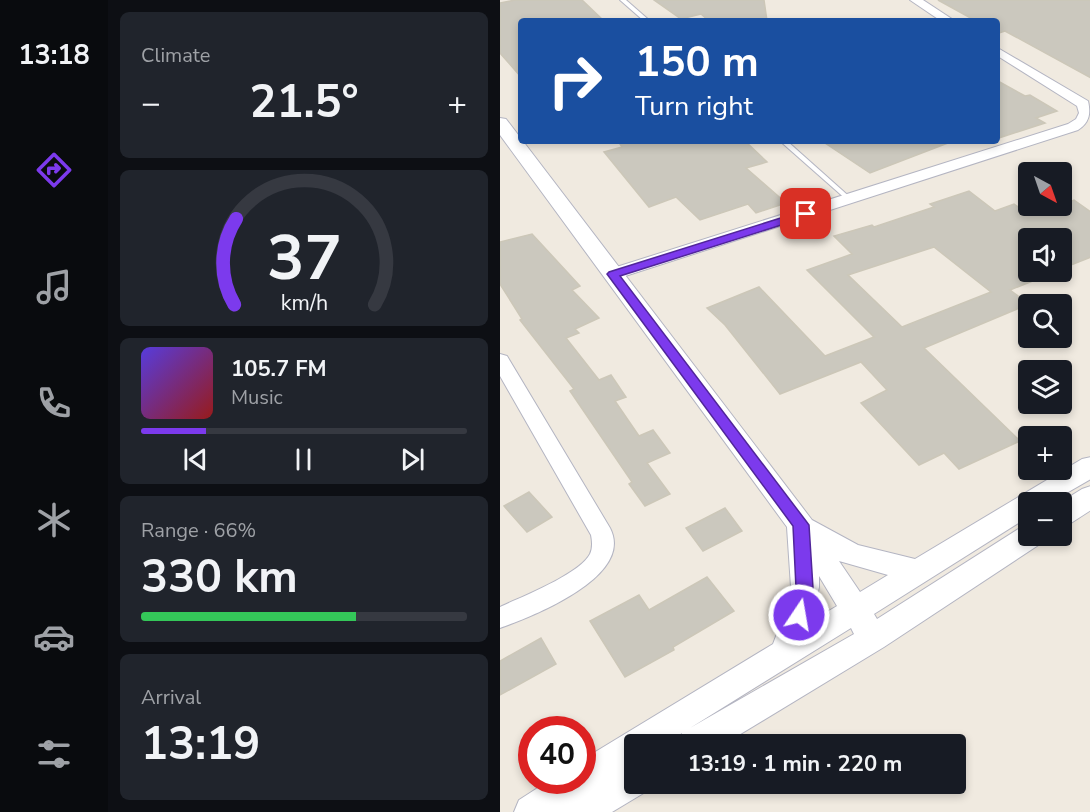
<!DOCTYPE html>
<meta charset="utf-8">
<style>
body{margin:0;font-family:"Nunito Sans",sans-serif;background:#20242c;color:#f1f3f6;height:100vh;display:flex;flex-direction:column;font-size:22px;white-space:nowrap}
*{box-sizing:border-box;margin:0}
p{font-size:20px;color:#9ea1a6}
.icon{flex:none;width:33px;height:33px;fill:none;stroke:currentColor;stroke-width:2;stroke-linecap:round;stroke-linejoin:round}
.map{position:relative;flex:1;overflow:hidden}
.sheet{display:flex;flex-direction:column;gap:12px;padding:12px;background:#0d0f14;width:392px}
.sheet>*{flex:none}
.top-card{position:absolute;left:18px;top:18px;width:482px;height:126px;border-radius:6px;box-shadow:0 3px 9px #0003;background:#1a4fa0;color:#fff;overflow:hidden}
.needle{width:39px;rotate:140deg}
.fabs{position:absolute;left:518px;top:162px;display:grid;gap:12px}
.fabs a{display:grid;place-items:center;width:54px;height:54px;border-radius:6px;background:#171b24;box-shadow:0 3px 9px #0003;font-size:30px}
.speed{position:absolute;left:18px;top:716px;display:flex;gap:12px;font-size:30px;font-weight:700;text-align:center}
.speed>*{display:grid;place-content:center;width:78px;height:78px;border-radius:50%;background:#171b24;box-shadow:0 3px 9px #0003;line-height:1}
.speed .limit{border:9px solid #d22;background:#fff;color:#111}
.pin{position:absolute;display:grid;place-items:center;width:51px;height:51px;color:#fff;margin:-26px;border-radius:12px;box-shadow:0 3px 9px #0006}
.me{position:absolute;width:66px;margin:-33px;rotate:12deg;stroke-linejoin:round;filter:drop-shadow(0 0 4px #0008)}
.turn{display:flex;align-items:center;gap:21px;height:126px;padding:0 18px;font-size:27px}
.turn .icon{width:78px;height:78px;stroke-width:2.5}
.turn b{display:block;font-size:42px;line-height:51px}
.big{font-size:45px;font-weight:700;line-height:1.1}
.sheet .tile{flex:1;display:flex;flex-direction:column;justify-content:center;gap:9px;min-width:0;padding:0 21px;border-radius:9px;background:#20242c}
.sheet .dial{align-items:center;gap:0}
.dial svg{height:156px;overflow:visible;fill:none;stroke:#363941;stroke-width:7;stroke-linecap:round;text-anchor:middle}
.dial text{fill:#f1f3f6;stroke:none}
.song{display:flex;align-items:center;gap:18px}
.cover{width:72px;height:72px;border-radius:9px;background:linear-gradient(135deg,hsl(250 70% 55%),hsl(0 70% 35%))}
.played{height:6px;border-radius:3px;background:linear-gradient(90deg,#7c3aed 20%,#363941 20%)}
.keys{display:flex;justify-content:space-around;direction:ltr}
.heat{display:flex;justify-content:space-between;align-items:center;font-size:33px;direction:ltr}
.charge{height:9px;border-radius:4px;background:linear-gradient(90deg,#34c759 66%,#363941 0)}
.trip{position:absolute;left:124px;top:734px;width:342px;height:60px;border-radius:6px;background:#171b24;box-shadow:0 3px 9px #0003;font-weight:700;line-height:60px;text-align:center}
main{display:flex;flex:1;min-height:0}
.tabs{display:flex;flex-direction:column;width:108px;justify-content:space-around;align-items:center;background:#090b0e;color:#9ea1a6}
.tabs .icon{width:42px;height:42px}
.tabs .selected{color:#7c3aed}
.tabs b{font-size:27px;color:#f1f3f6}
.map>svg:first-child{display:block}
</style>
<main>
<nav class="tabs">
<b>13:18</b>
<svg class="icon selected" aria-label="directions" viewBox="0 0 24 24"><path d="M12 3l9 9-9 9-9-9zM9 14v-3h6M13 9l2 2-2 2"/></svg>
<svg class="icon" aria-label="music" viewBox="0 0 24 24"><path d="M9 18V5l10-2v13"/><circle cx="6" cy="18" r="3"/><circle cx="16" cy="16" r="3"/></svg>
<svg class="icon" aria-label="phone" viewBox="0 0 24 24"><path d="M5 4h4l2 5-3 2q2 4 5 5l2-3 5 2v4C11 20 4 13 5 4z"/></svg>
<svg class="icon" aria-label="climate" viewBox="0 0 24 24"><path d="M12 3v18M4 7l16 10M4 17L20 7"/></svg>
<svg class="icon" aria-label="car" viewBox="0 0 24 24"><path d="M5 17H2v-5l4-1 3-4h7l3 4 3 1v5h-3M9 17h6M6 11h13"/><circle cx="7" cy="17" r="2"/><circle cx="17" cy="17" r="2"/></svg>
<svg class="icon" aria-label="filters" viewBox="0 0 24 24"><path d="M4 7h16M4 17h16"/><circle cx="9" cy="7" r="2"/><circle cx="15" cy="17" r="2"/></svg>
</nav>
<section class="sheet">
<div class="tile"><p>Climate</p>
<div class="heat"><a>−</a><b class="big">21.5°</b><a>+</a></div>
</div>
<div class="tile dial"><svg viewBox="0 0 100 80">
<path d="M14 69A42 42 0 1 1 86 69"/>
<path d="M14 69A42 42 0 0 1 15 25" stroke="#7c3aed"/>
<text x="50" y="56" font-size="32" font-weight="700">37</text>
<text x="50" y="72" font-size="11">km/h</text>
</svg></div>
<div class="tile">
<div class="song"><i class="cover"></i><div><b>105.7 FM</b><p>Music</p></div></div>
<div class="played"></div>
<div class="keys"><svg class="icon" aria-label="previous" viewBox="0 0 24 24"><path d="M18 5L8 12l10 7zM5 5v14"/></svg><svg class="icon" aria-label="pause" viewBox="0 0 24 24"><path d="M8 5v14M16 5v14"/></svg><svg class="icon" aria-label="next" viewBox="0 0 24 24"><path d="M6 5l10 7-10 7zM19 5v14"/></svg></div>
</div>
<div class="tile"><p>Range · 66%</p><b class="big">330 km</b><div class="charge"></div></div>
<div class="tile"><p>Arrival</p><b class="big">13:19</b></div>
</section>
<div class="map">
<svg width="591" height="812" viewBox="0 0 591 812">
<rect width="100%" height="100%" fill="#f0eae0"/>
<g fill="#cbc8be" stroke="#ccc7b8" stroke-width="1.5" fill-rule="evenodd">
<path d="M15,0H82L104,21H21V77L0,53V3Z"/>
<path d="M154,0H264L267,21H209L201,14L181,19Z"/>
<path d="M438,0H591V78L505,31L496,34V21H476Z"/>
<path d="M496,80L525,96L530,95L557,111L536,118L545,123L496,139Z"/>
<path d="M118,141H245L267,162L246,168L286,203L256,213L248,204L200,220L176,197L149,207L104,152L122,147Z"/>
<path d="M322,141H448V143L370,173Z"/>
<path d="M469,191L495,211L514,204L528,214L561,206L574,200L591,212V257L561,269V238H528V272H555L510,290L529,304L424,348L520,441L459,469L444,453L419,465L361,403L387,390L361,362L280,394L225,325L207,308L259,287L325,356L374,337L307,270L352,254L334,236L372,225L374,227L434,207L430,204ZM434,247L491,292L402,327L348,275Z"/>
<path d="M32,234L80,286L72,290L99,318L75,329L79,333L66,338L99,380L111,375L126,397L115,401L139,436L153,430L170,453L147,463L170,494L145,506L129,484L132,482L70,391L74,389L20,320L22,319L0,284V242Z"/>
<path d="M29,492L52,517L27,532L4,506Z"/>
<path d="M225,508L242,531L203,551L186,528Z"/>
<path d="M207,577L234,611L173,647L174,650L125,677L90,621L139,595L149,610Z"/>
<path d="M41,638L56,664L0,695V661Z"/>
</g>
<g fill="none" stroke-linecap="round" stroke-linejoin="round">
<defs>
<g id="service">
<path d="M120,0H126L150,21H144Z"/>
<path d="M280,141H287L352,199V201H348Z"/>
</g>
<g id="minor">
<path d="M410,0H423L455,21H441Z"/>
<path d="M496,47L588,101C591,114 589,123 578,130L119,278H107L105,274L107,270L568,124L576,119L579,113L577,106L496,55Z"/>
<path d="M0,354L7,356L110,528C135,576 34,616 0,628V607C21,597 80,574 90,554C93,548 92,540 91,535L0,376Z"/>
</g>
<g id="tertiary">
<path d="M0,118L6,119L312,520L358,545L415,559L582,459L591,457V479L551,502H528V517L374,614L377,619L520,528L528,526V536H544L540,544L384,647L224,744H178L182,733L165,744H135V783H150L147,791L112,812H14L19,800L50,780H82V760L273,644L284,615L291,587L287,527L0,135ZM339,561L388,575L360,592ZM319,576L337,606L312,621L319,587ZM351,628L354,634L190,728Z"/>
<path d="M591,486V510L571,523L561,526V502L582,489Z"/>
</g>
</defs>
<use href="#service" stroke="#b4b5c2" stroke-width="2"/>
<use href="#minor" stroke="#b4b5c2" stroke-width="2"/>
<use href="#tertiary" stroke="#b4b5c2" stroke-width="2"/>
<use href="#service" fill="#fff" fill-rule="evenodd"/>
<use href="#minor" fill="#fff" fill-rule="evenodd"/>
<use href="#tertiary" fill="#fff" fill-rule="evenodd"/>
</g>
<path fill="#7c3aed" stroke="#51269a" stroke-width="1.5" d="M306,210L310,211V216L120,276L306,521L309,525L313,588L305,620L299,622L293,620L290,615L296,588L293,526L107,274L109,272Z"/>
</svg>
<div class="fabs">
<a><svg class="needle" viewBox="-14 -14 28 28"><path d="M0-13l5 13h-10z" fill="#e53935"/><path d="M0 13l5-13h-10z" fill="#9ea1a6"/></svg></a>
<a><svg class="icon" aria-label="sound" viewBox="0 0 24 24"><path d="M4 9h4l5-4v14l-5-4H4zM17 9q2 3 0 6"/></svg></a>
<a><svg class="icon" aria-label="search" viewBox="0 0 24 24"><circle cx="10" cy="10" r="6"/><path d="M15 15l6 6"/></svg></a>
<a><svg class="icon" aria-label="layers" viewBox="0 0 24 24"><path d="M12 4l9 5-9 5-9-5zM3 14l9 5 9-5"/></svg></a>
<a>+</a>
<a>−</a>
</div>
<div class="speed"><div class="limit">40</div></div>
<div class="pin" style="left:306px;top:214px;background:#d93025"><svg class="icon" aria-label="arrive" viewBox="0 0 24 24"><path d="M6 21V4h12l-3 4 3 4H6"/></svg></div>
<svg class="me" style="left:299px;top:615px" viewBox="-20 -20 40 40"><circle r="17" fill="#7c3aed" stroke="#fff" stroke-width="3"/><path d="M0-11L8 9 0 5-8 9z" fill="#fff"/></svg>
<div class="trip">13:19 · 1 min · 220 m</div>
<div class="top-card">
<div class="turn"><svg class="icon" aria-label="right" viewBox="0 0 24 24"><path d="M7 20v-9h11M14 6l5 5-5 5"/></svg><div><b>150 m</b>Turn right</div></div>
</div>
</div>
</main>
